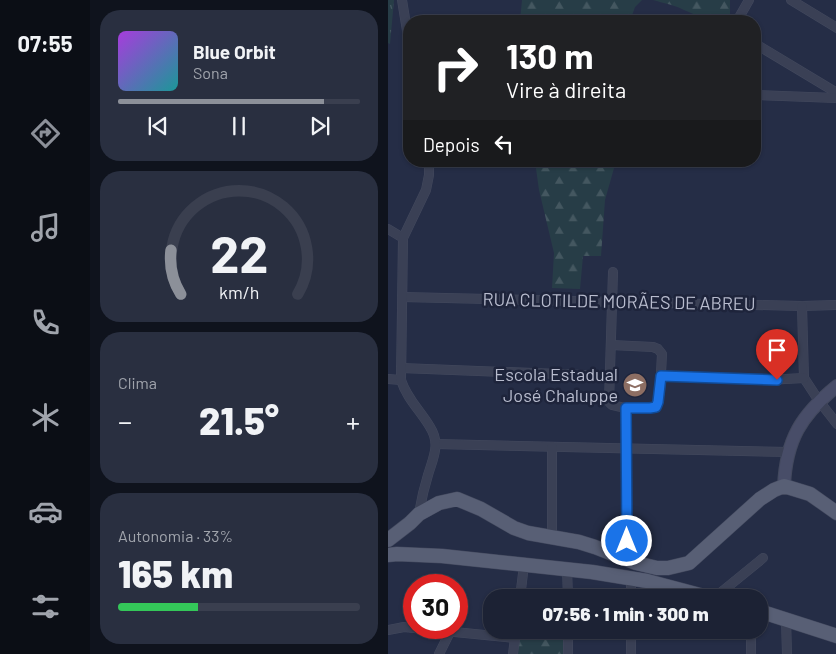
<!DOCTYPE html>
<html lang="pt">
<meta charset="utf-8">
<style>
body{margin:0;font-family:Barlow,sans-serif;background:#292f40;color:#f1f3f6;height:100vh;display:flex;flex-direction:column;font-size:19px;white-space:nowrap}
*{box-sizing:border-box;margin:0}
p{font-size:16px;color:#a0a4ac}
.icon{flex:none;width:28px;height:28px;fill:none;stroke:currentColor;stroke-width:2;stroke-linecap:round;stroke-linejoin:round}
.map{position:relative;flex:1;overflow:hidden}
.side{display:flex;flex-direction:column;gap:10px;padding:10px;background:#0f131d;width:298px}
.side>*{flex:none}
.top-card{position:absolute;left:15px;top:15px;width:358px;height:152px;border-radius:20px;box-shadow:0 1px 4px #0004,0 0 0 1px #3a3f4f;background:#202124;color:#fff;overflow:hidden}
.speed{position:absolute;left:15px;top:574px;display:flex;gap:10px;font-size:25px;font-weight:700;text-align:center}
.speed>*{display:grid;place-content:center;width:65px;height:65px;border-radius:50%;background:#1c2234;box-shadow:0 1px 4px #0004,0 0 0 1px #3a3f4f;line-height:1}
.speed .limit{border:8px solid #d22;background:#fff;color:#111}
.pin{position:absolute;display:grid;place-items:center;width:42px;height:42px;color:#fff;margin:-51px -21px;border-radius:50% 50% 50% 0;rotate:-45deg;box-shadow:0 0 5px #0007}
.pin .icon{rotate:45deg}
.me{position:absolute;width:55px;margin:-28px;rotate:0deg;stroke-linejoin:round;filter:drop-shadow(0 0 4px #0008)}
.turn{display:flex;align-items:center;gap:18px;height:105px;padding:0 20px;font-size:22px}
.turn .icon{width:65px;height:65px;stroke-width:2.5}
.turn b{display:block;font-size:35px;line-height:42px}
.then{display:flex;align-items:center;height:48px;padding:0 20px;background:#0003;gap:10px;font-size:19px}
.big{font-size:38px;font-weight:800;line-height:1.1}
.side .card{flex:1;display:flex;flex-direction:column;justify-content:center;gap:8px;min-width:0;padding:0 18px;border-radius:20px;background:#292f40}
.side .dial{align-items:center;gap:0}
.dial svg{height:130px;overflow:visible;fill:none;stroke:#3a3f4f;stroke-width:7;stroke-linecap:round;text-anchor:middle}
.dial text{fill:#f1f3f6;stroke:none}
.song{display:flex;align-items:center;gap:15px}
.cover{width:60px;height:60px;border-radius:8px;background:linear-gradient(135deg,hsl(280 70% 55%),hsl(180 70% 35%))}
.played{height:5px;border-radius:2px;background:linear-gradient(90deg,#8c9099 85%,#3a3f4f 85%)}
.keys{display:flex;justify-content:space-around;direction:ltr}
.heat{display:flex;justify-content:space-between;align-items:center;font-size:28px;direction:ltr}
.charge{height:8px;border-radius:4px;background:linear-gradient(90deg,#34c759 33%,#3a3f4f 0)}
.trip{position:absolute;left:95px;top:589px;width:285px;height:50px;border-radius:20px;background:#1c2234;box-shadow:0 1px 4px #0004,0 0 0 1px #3a3f4f;font-weight:800;line-height:50px;text-align:center}
main{display:flex;flex:1;min-height:0}
.dock{display:flex;flex-direction:column;width:90px;justify-content:space-around;align-items:center;background:#0b0e15;color:#a0a4ac}
.dock .icon{width:35px;height:35px}
.dock .active{color:#8c9099}
.dock b{font-size:22px;color:#f1f3f6}
.map>svg:first-child{display:block}
</style>
<main>
<nav class="dock">
<b>07:55</b>
<svg class="icon active" aria-label="directions" viewBox="0 0 24 24"><path d="M12 3l9 9-9 9-9-9zM9 14v-3h6M13 9l2 2-2 2"/></svg>
<svg class="icon" aria-label="music" viewBox="0 0 24 24"><path d="M9 18V5l10-2v13"/><circle cx="6" cy="18" r="3"/><circle cx="16" cy="16" r="3"/></svg>
<svg class="icon" aria-label="phone" viewBox="0 0 24 24"><path d="M5 4h4l2 5-3 2q2 4 5 5l2-3 5 2v4C11 20 4 13 5 4z"/></svg>
<svg class="icon" aria-label="climate" viewBox="0 0 24 24"><path d="M12 3v18M4 7l16 10M4 17L20 7"/></svg>
<svg class="icon" aria-label="car" viewBox="0 0 24 24"><path d="M5 17H2v-5l4-1 3-4h7l3 4 3 1v5h-3M9 17h6M6 11h13"/><circle cx="7" cy="17" r="2"/><circle cx="17" cy="17" r="2"/></svg>
<svg class="icon" aria-label="filters" viewBox="0 0 24 24"><path d="M4 7h16M4 17h16"/><circle cx="9" cy="7" r="2"/><circle cx="15" cy="17" r="2"/></svg>
</nav>
<section class="side">
<div class="card">
<div class="song"><i class="cover"></i><div><b>Blue Orbit</b><p>Sona</p></div></div>
<div class="played"></div>
<div class="keys"><svg class="icon" aria-label="previous" viewBox="0 0 24 24"><path d="M18 5L8 12l10 7zM5 5v14"/></svg><svg class="icon" aria-label="pause" viewBox="0 0 24 24"><path d="M8 5v14M16 5v14"/></svg><svg class="icon" aria-label="next" viewBox="0 0 24 24"><path d="M6 5l10 7-10 7zM19 5v14"/></svg></div>
</div>
<div class="card dial"><svg viewBox="0 0 100 80">
<path d="M14 69A42 42 0 1 1 86 69"/>
<path d="M14 69A42 42 0 0 1 8 42" stroke="#8c9099"/>
<text x="50" y="56" font-size="32" font-weight="700">22</text>
<text x="50" y="72" font-size="11">km/h</text>
</svg></div>
<div class="card"><p>Clima</p>
<div class="heat"><a>−</a><b class="big">21.5°</b><a>+</a></div>
</div>
<div class="card"><p>Autonomia · 33%</p><b class="big">165 km</b><div class="charge"></div></div>
</section>
<div class="map">
<svg width="449" height="654" viewBox="0 0 449 654">
<defs>
<pattern id="grass-tufts" width="24" height="20" patternUnits="userSpaceOnUse" patternTransform="scale(1.25)"><rect width="24" height="20" fill="#273d47"/><path d="M3 7l-1-3M5 7V3M7 7l1-3M15 17l-1-3M17 17v-4M19 17l1-3" fill="none" stroke="#445760"/></pattern>
<pattern id="forest-firs" width="22" height="20" patternUnits="userSpaceOnUse" patternTransform="scale(1.25)"><rect width="22" height="20" fill="#273d47"/><path d="M5 1l3.5 6h-7zM16 11l3.5 6h-7z" fill="#445760"/></pattern>
</defs>
<rect width="100%" height="100%" fill="#252d46"/>
<path fill="url(#grass-tufts)" d="M0,0H6L2,44L0,43Z"/>
<g fill="url(#forest-firs)">
<path d="M134,0H254L247,7L242,21H132Z"/>
<path d="M265,0H342V20C323,25 313,17 296,10C287,5 275,3 265,0Z"/>
<path d="M147,161H228L217,200L213,256H195L192,289L164,288L166,253L151,190Z"/>
<path d="M133,630H176L177,654H130Z"/>
</g>
<g fill="none" stroke-linecap="round" stroke-linejoin="round">
<defs>
<g id="street">
<path d="M14,0L21,43"/>
<path d="M403,0L449,28"/>
<path d="M349,21L361,0"/>
<path d="M366,43L449,93"/>
<path d="M366,95L449,98"/>
<path d="M0,229L15,238"/>
<path d="M14,297L414,306L449,305"/>
<path d="M414,306L416,378L431,401L449,424"/>
<path d="M223,345L265,347L270,349L274,354L272,392L268,407C255,410 237,409 224,405L221,402L225,272"/>
<path d="M13,368L222,376"/>
<path d="M273,376L379,380L416,378"/>
<path d="M0,379L13,380"/>
<path d="M238,408L239,559"/>
<path d="M48,444L400,452"/>
<path d="M31,514C33,501 36,488 40,475C45,458 53,444 42,427C32,410 19,399 13,380L15,238L38,190L41,175V161"/>
<path d="M164,537V447"/>
<path d="M179,569L180,598"/>
<path d="M132,598L136,565"/>
<path d="M243,598V578"/>
<path d="M326,598L375,558"/>
<path d="M398,619L399,654"/>
<path d="M0,630L16,627L127,638"/>
<path d="M180,630V654"/>
<path d="M363,630V654"/>
<path d="M51,654L62,632"/>
<path d="M125,654L128,630"/>
<path d="M243,654V630"/>
</g>
<path id="secondary" d="M396,486C398,440 413,415 449,386"/>
<g id="primary">
<path d="M0,540L22,523L31,514L51,503L69,499L93,509L126,528L140,533L191,542L207,547L248,563L269,568H280L301,563L372,499L386,490L396,486L422,494L449,513"/>
<path d="M0,555L9,554L54,556L204,572L259,581L323,598"/>
<path d="M371,611L449,636"/>
</g>
</defs>
<use href="#street" stroke="#43495e" stroke-width="10"/>
<use href="#secondary" stroke="#43495e" stroke-width="14"/>
<use href="#primary" stroke="#43495e" stroke-width="15"/>
<use href="#street" stroke="#3a4055" stroke-width="9"/>
<use href="#secondary" stroke="#484d68" stroke-width="12"/>
<use href="#primary" stroke="#585f75" stroke-width="14"/>
</g>
<g fill="none" stroke-linecap="round" stroke-linejoin="round">
<defs>
<path id="route" d="M239,541L238,408H262L268,407L270,402L273,376L389,380"/>
</defs>
<use href="#route" stroke="#114b97" stroke-width="12"/>
<use href="#route" stroke="#1a73e8" stroke-width="9"/>
</g>
<defs>
<symbol id="school-disc" viewBox="-11 -11 22 22"><circle r="9.5" fill="#8d6e63" stroke="#1e243b"/><path d="M0-5L7-2L0 1L-7-2ZM-4 1L0 2.5L4 1V4Q0 6-4 4Z" fill="#fff"/></symbol>
</defs>
<g fill-rule="evenodd">
<use href="#school-disc" x="233" y="371" width="28" height="28"/>
</g>
<g text-anchor="middle" stroke-width="5" stroke-linejoin="round" paint-order="stroke">
<g font-size="18" fill="#b8bcce" stroke="#1e243b">
<text transform="translate(231 302) rotate(1)" y="6">RUA CLOTILDE MORÃES DE ABREU</text>
</g>
<g font-size="18" fill="#b8bcce" stroke="#1e243b" text-anchor="end">
<text x="230" y="381">Escola Estadual<tspan x="230" dy="21">José Chaluppe</tspan></text>
</g>
</g>
</svg>
<div class="speed"><div class="limit">30</div></div>
<div class="pin" style="left:389px;top:380px;background:#d93025"><svg class="icon" aria-label="arrive" viewBox="0 0 24 24"><path d="M6 21V4h12l-3 4 3 4H6"/></svg></div>
<svg class="me" style="left:239px;top:541px" viewBox="-20 -20 40 40"><circle r="17" fill="#1a73e8" stroke="#fff" stroke-width="3"/><path d="M0-11L8 9 0 5-8 9z" fill="#fff"/></svg>
<div class="trip">07:56 · 1 min · 300 m</div>
<div class="top-card">
<div class="turn"><svg class="icon" aria-label="right" viewBox="0 0 24 24"><path d="M7 20v-9h11M14 6l5 5-5 5"/></svg><div><b>130 m</b>Vire à direita</div></div>
<div class="then">Depois<svg class="icon" aria-label="left" viewBox="0 0 24 24"><path d="M17 20v-9H6M10 6l-5 5 5 5"/></svg></div>
</div>
</div>
</main>
